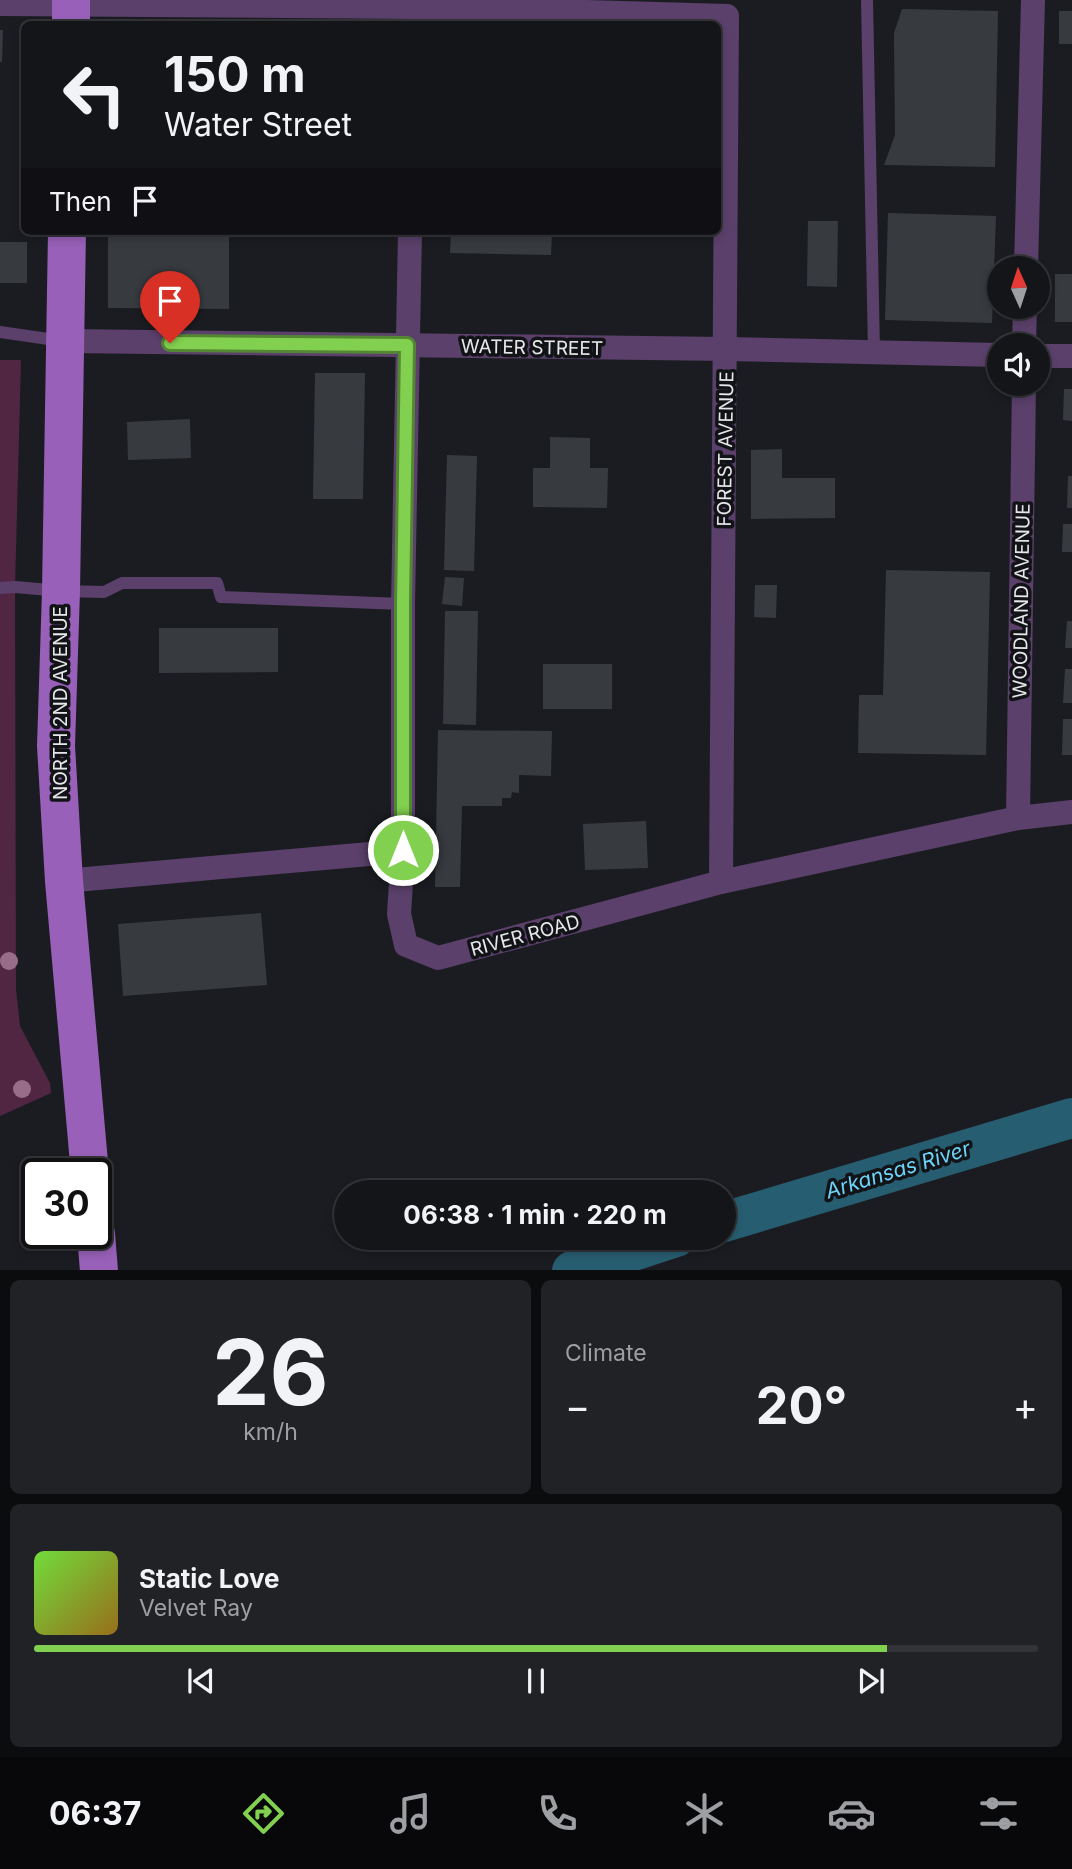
<!DOCTYPE html>
<meta charset="utf-8">
<style>
body{margin:0;font-family:Inter,sans-serif;background:#212226;color:#f1f3f6;height:100vh;display:flex;flex-direction:column;font-size:26px;white-space:nowrap}
*{box-sizing:border-box;margin:0}
p{font-size:23px;color:#9d9fa2}
.icon{flex:none;width:38px;height:38px;fill:none;stroke:currentColor;stroke-width:2;stroke-linecap:round;stroke-linejoin:round}
.map{position:relative;height:1270px;overflow:hidden}
.drawer{display:flex;flex-direction:column;gap:10px;padding:10px;background:#0b0c0e;flex:1}
.drawer>*{flex:none}
.guide{position:absolute;left:21px;top:21px;width:700px;height:214px;border-radius:10px;box-shadow:0 4px 10px #0003,0 0 0 2px #333438;background:#141519;color:#f1f3f6;overflow:hidden}
.needle{width:46px;rotate:357deg}
.fabs{position:absolute;left:987px;top:256px;display:grid;gap:14px}
.fabs a{display:grid;place-items:center;width:63px;height:63px;border-radius:50%;background:#141519;box-shadow:0 4px 10px #0003,0 0 0 2px #333438;font-size:35px}
.speed{position:absolute;left:21px;top:1158px;display:flex;gap:14px;font-size:35px;font-weight:700;text-align:center}
.speed>*{display:grid;place-content:center;width:91px;height:91px;border-radius:50%;background:#141519;box-shadow:0 4px 10px #0003,0 0 0 2px #333438;line-height:1}
.speed .limit{border:4px solid #111;border-radius:10px;background:#fff;color:#111}
.pin{position:absolute;display:grid;place-items:center;width:60px;height:60px;color:#fff;margin:-72px -30px;border-radius:50% 50% 50% 0;rotate:-45deg;box-shadow:0 0 7px #0007}
.pin .icon{rotate:45deg}
.me{position:absolute;width:77px;margin:-38px;rotate:0deg;stroke-linejoin:round;filter:drop-shadow(0 0 5px #0008)}
.turn{display:flex;align-items:center;gap:24px;height:147px;padding:0 28px;font-size:32px}
.turn .icon{width:91px;height:91px;stroke-width:2.5}
.turn b{display:block;font-size:49px;line-height:60px}
.then{display:flex;align-items:center;height:66px;padding:0 28px;background:#0003;gap:14px;font-size:26px}
.big{font-size:52px;font-weight:700;line-height:1.1}
.drawer .tile{flex:1;display:flex;flex-direction:column;justify-content:center;gap:10px;min-width:0;padding:0 24px;border-radius:10px;background:#212226}
.drawer .dial{align-items:center;gap:0}
.dial b{font-size:91px;line-height:1}
.song{display:flex;align-items:center;gap:21px}
.cover{width:84px;height:84px;border-radius:10px;background:linear-gradient(135deg,hsl(100 70% 55%),hsl(40 70% 35%))}
.played{height:7px;border-radius:4px;background:linear-gradient(90deg,#82d050 85%,#333438 85%)}
.keys{display:flex;justify-content:space-around;direction:ltr}
.heat{display:flex;justify-content:space-between;align-items:center;font-size:38px;direction:ltr}
.drawer .tiles{flex:1;display:grid;gap:10px;grid-template-columns:1fr 1fr}
.tile:last-child{grid-column:span 2}
.trip{position:absolute;left:334px;top:1180px;width:402px;height:70px;border-radius:35px;background:#141519;box-shadow:0 4px 10px #0003,0 0 0 2px #333438;font-weight:700;line-height:70px;text-align:center}
.tabs{display:flex;height:112px;justify-content:space-around;align-items:center;background:#08080a;color:#9d9fa2}
.tabs .icon{width:49px;height:49px}
.tabs .current{color:#82d050}
.tabs b{font-size:32px;color:#f1f3f6}
.map>svg:first-child{display:block}
</style>
<div class="map">
<svg width="1072" height="1271" viewBox="0 0 1072 1271">
<rect width="100%" height="100%" fill="#1b1c21"/>
<path fill="#512643" d="M0,360H21L15,587L16,989L20,1026L50,1083L51,1093L0,1116Z"/>
<g fill="none" stroke-linecap="round" stroke-linejoin="round">
<g stroke="#275d70" stroke-width="40">
<path d="M724,1222L1072,1118"/>
<path d="M572,1271L676,1237"/>
</g>
</g>
<g fill="#373b40">
<path d="M902,9L998,11L995,167L884,165L895,135L894,33Z"/>
<rect x="1059" y="11" width="13" height="33"/>
<path d="M0,30H3L2,62H0Z"/>
<path d="M888,213L996,216L992,323L885,320Z"/>
<path d="M808,221H838L837,287L807,286Z"/>
<path d="M108,231H229V309L108,308Z"/>
<path d="M451,231H552L551,255L450,253Z"/>
<rect x="0" y="242" width="27" height="41"/>
<rect x="1055" y="274" width="17" height="48"/>
<path d="M315,373H365L363,499H313Z"/>
<path d="M1064,389H1072V421L1063,420Z"/>
<path d="M190,419L191,458L128,460L127,422Z"/>
<path d="M550,437L590,438V468H608L607,508L533,507V468H550Z"/>
<path d="M782,449V478H835V518L751,519V450Z"/>
<path d="M447,455L477,456L474,571L444,570Z"/>
<path d="M1068,476H1072V508H1067Z"/>
<path d="M1063,524H1072V552H1062Z"/>
<path d="M886,570L990,572L986,755L858,753L859,695H883Z"/>
<path d="M445,577L464,578L462,606L442,604Z"/>
<path d="M755,585H777L776,618L754,617Z"/>
<path d="M445,611H478L476,725L443,724Z"/>
<path d="M1067,621H1072V648H1065Z"/>
<path d="M159,628H278V672L159,673Z"/>
<rect x="543" y="664" width="69" height="45"/>
<path d="M1065,669H1072V703H1063Z"/>
<path d="M1063,719H1072V755H1062Z"/>
<path d="M438,730L552,731L551,776L519,775V793L512,792L511,798H502V806H462L460,887H435Z"/>
<path d="M646,821L648,868L585,870L583,824Z"/>
<path d="M261,913L267,985L123,996L118,924Z"/>
</g>
<g fill="none" stroke-linecap="round" stroke-linejoin="round">
<g stroke="#5a406a" stroke-width="12">
<path d="M867,0L874,351"/>
<path d="M0,332L62,341"/>
<path d="M0,588L15,587L61,591L104,592L122,583H217L221,597L403,604"/>
</g>
<g stroke="#5a406a" stroke-width="24">
<path d="M0,4L413,7L727,16L721,882"/>
<path d="M410,231L403,604V851L399,914L406,945L438,958L721,882L1018,818L1072,812"/>
<path d="M1026,268L1033,0"/>
<path d="M65,341L726,349L999,355"/>
<path d="M1024,345L1025,306"/>
<path d="M1038,356H1072"/>
<path d="M1018,818L1024,383"/>
<path d="M64,881L403,851"/>
</g>
<g stroke="#9860b8" stroke-width="38">
<path d="M71,24V0"/>
<path d="M67,231L61,591L56,746L64,881L90,1174"/>
<path d="M96,1234L99,1271"/>
</g>
</g>
<g fill="#976d8a">
<circle cx="9" cy="961" r="9"/>
<circle cx="22" cy="1089" r="9"/>
</g>
<g fill="none" stroke-linecap="round" stroke-linejoin="round">
<defs>
<path id="route" d="M170,343L407,345L403,604V850"/>
</defs>
<use href="#route" stroke="#548734" stroke-width="18"/>
<use href="#route" stroke="#82d050" stroke-width="12"/>
</g>
<g text-anchor="middle" stroke-width="7" stroke-linejoin="round" paint-order="stroke">
<g font-size="19" fill="#e7e7eb" stroke="#121317">
<text transform="translate(532 347) rotate(1)" y="7">WATER STREET</text>
<text transform="translate(725 449) rotate(-89)" y="7">FOREST AVENUE</text>
<text transform="translate(1021 601) rotate(-89)" y="7">WOODLAND AVENUE</text>
<text transform="translate(60 703) rotate(-90)" y="7">NORTH 2ND AVENUE</text>
<text transform="translate(525 935) rotate(-15)" y="7">RIVER ROAD</text>
</g>
<g font-size="21" font-style="italic" fill="#6cd4f9" stroke="#121317">
<text transform="translate(898 1170) rotate(-17)" y="7">Arkansas River</text>
</g>
</g>
</svg>
<div class="fabs">
<a><svg class="needle" viewBox="-14 -14 28 28"><path d="M0-13l5 13h-10z" fill="#e53935"/><path d="M0 13l5-13h-10z" fill="#9d9fa2"/></svg></a>
<a><svg class="icon" aria-label="sound" viewBox="0 0 24 24"><path d="M4 9h4l5-4v14l-5-4H4zM17 9q2 3 0 6"/></svg></a>
</div>
<div class="speed"><div class="limit">30</div></div>
<div class="pin" style="left:170px;top:343px;background:#d93025"><svg class="icon" aria-label="arrive" viewBox="0 0 24 24"><path d="M6 21V4h12l-3 4 3 4H6"/></svg></div>
<svg class="me" style="left:403px;top:850px" viewBox="-20 -20 40 40"><circle r="17" fill="#82d050" stroke="#fff" stroke-width="3"/><path d="M0-11L8 9 0 5-8 9z" fill="#fff"/></svg>
<div class="trip">06:38 · 1 min · 220 m</div>
<div class="guide">
<div class="turn"><svg class="icon" aria-label="left" viewBox="0 0 24 24"><path d="M17 20v-9H6M10 6l-5 5 5 5"/></svg><div><b>150 m</b>Water Street</div></div>
<div class="then">Then<svg class="icon" aria-label="arrive" viewBox="0 0 24 24"><path d="M6 21V4h12l-3 4 3 4H6"/></svg></div>
</div>
</div>
<section class="drawer">
<div class="tiles">
<div class="tile dial"><b>26</b><p>km/h</p></div>
<div class="tile"><p>Climate</p>
<div class="heat"><a>−</a><b class="big">20°</b><a>+</a></div>
</div>
<div class="tile">
<div class="song"><i class="cover"></i><div><b>Static Love</b><p>Velvet Ray</p></div></div>
<div class="played"></div>
<div class="keys"><svg class="icon" aria-label="previous" viewBox="0 0 24 24"><path d="M18 5L8 12l10 7zM5 5v14"/></svg><svg class="icon" aria-label="pause" viewBox="0 0 24 24"><path d="M8 5v14M16 5v14"/></svg><svg class="icon" aria-label="next" viewBox="0 0 24 24"><path d="M6 5l10 7-10 7zM19 5v14"/></svg></div>
</div>
</div>
</section>
<nav class="tabs">
<b>06:37</b>
<svg class="icon current" aria-label="directions" viewBox="0 0 24 24"><path d="M12 3l9 9-9 9-9-9zM9 14v-3h6M13 9l2 2-2 2"/></svg>
<svg class="icon" aria-label="music" viewBox="0 0 24 24"><path d="M9 18V5l10-2v13"/><circle cx="6" cy="18" r="3"/><circle cx="16" cy="16" r="3"/></svg>
<svg class="icon" aria-label="phone" viewBox="0 0 24 24"><path d="M5 4h4l2 5-3 2q2 4 5 5l2-3 5 2v4C11 20 4 13 5 4z"/></svg>
<svg class="icon" aria-label="climate" viewBox="0 0 24 24"><path d="M12 3v18M4 7l16 10M4 17L20 7"/></svg>
<svg class="icon" aria-label="car" viewBox="0 0 24 24"><path d="M5 17H2v-5l4-1 3-4h7l3 4 3 1v5h-3M9 17h6M6 11h13"/><circle cx="7" cy="17" r="2"/><circle cx="17" cy="17" r="2"/></svg>
<svg class="icon" aria-label="filters" viewBox="0 0 24 24"><path d="M4 7h16M4 17h16"/><circle cx="9" cy="7" r="2"/><circle cx="15" cy="17" r="2"/></svg>
</nav>
